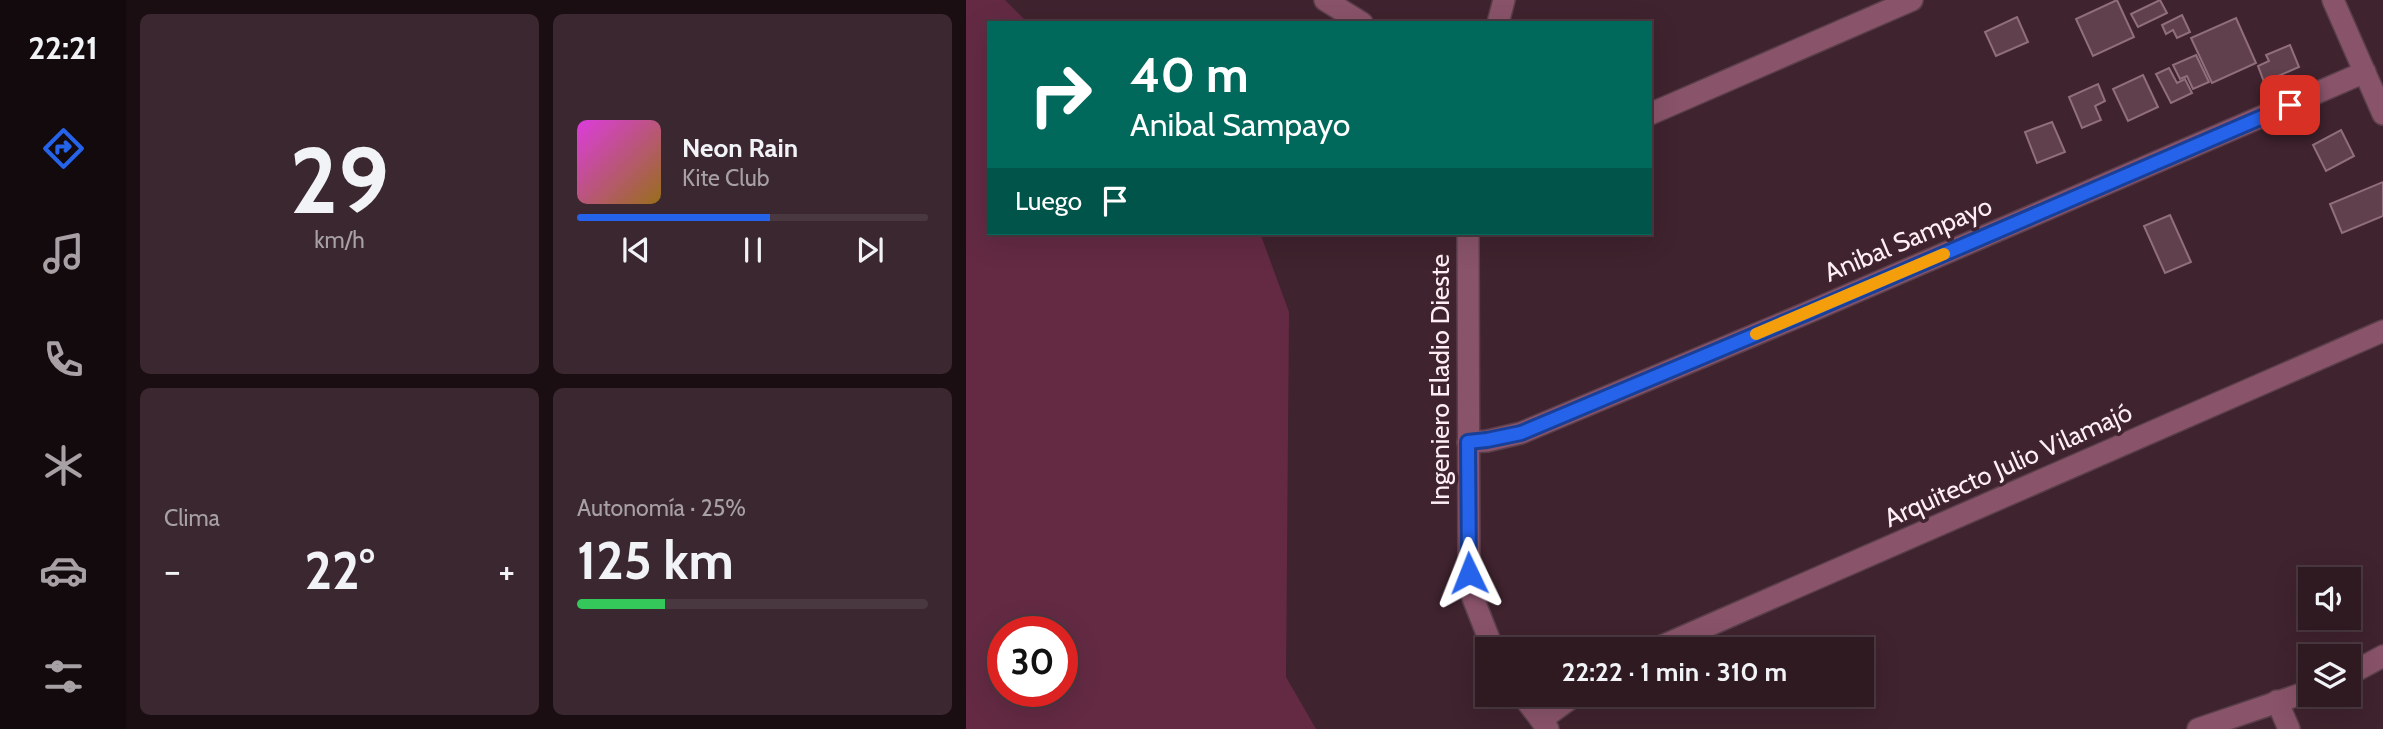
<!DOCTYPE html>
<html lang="es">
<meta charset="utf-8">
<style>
body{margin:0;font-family:Cabin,sans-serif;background:#3b272f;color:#f1f3f6;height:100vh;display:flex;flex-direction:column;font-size:26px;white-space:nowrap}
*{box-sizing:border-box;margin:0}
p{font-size:23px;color:#a7a1a5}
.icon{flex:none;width:38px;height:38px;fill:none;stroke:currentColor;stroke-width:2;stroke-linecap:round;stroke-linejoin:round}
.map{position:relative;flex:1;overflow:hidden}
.side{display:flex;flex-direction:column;gap:14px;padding:14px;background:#1a0e13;width:840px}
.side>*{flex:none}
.hud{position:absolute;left:21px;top:21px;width:665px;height:214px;border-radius:0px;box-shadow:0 7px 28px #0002,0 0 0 2px #4a3840;background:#00695c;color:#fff;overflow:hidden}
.fabs{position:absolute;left:1332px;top:567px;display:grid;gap:14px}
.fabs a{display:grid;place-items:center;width:63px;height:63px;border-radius:0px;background:#2f1a22;box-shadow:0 7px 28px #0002,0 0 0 2px #4a3840;font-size:35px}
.speed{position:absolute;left:21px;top:616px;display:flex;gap:14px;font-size:35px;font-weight:700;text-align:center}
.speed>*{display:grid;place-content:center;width:91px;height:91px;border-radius:50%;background:#2f1a22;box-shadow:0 7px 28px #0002,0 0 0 2px #4a3840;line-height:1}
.speed .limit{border:10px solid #d22;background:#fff;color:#111}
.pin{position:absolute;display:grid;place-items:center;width:60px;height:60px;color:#fff;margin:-30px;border-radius:14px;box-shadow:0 4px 10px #0006}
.me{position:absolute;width:77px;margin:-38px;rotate:358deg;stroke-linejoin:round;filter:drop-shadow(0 0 5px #0008)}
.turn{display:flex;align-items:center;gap:24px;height:147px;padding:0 28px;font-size:32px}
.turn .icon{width:91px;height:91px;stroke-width:2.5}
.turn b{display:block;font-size:49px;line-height:60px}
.then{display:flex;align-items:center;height:66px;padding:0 28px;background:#0003;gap:14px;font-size:26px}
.big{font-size:52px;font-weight:800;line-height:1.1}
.side .tile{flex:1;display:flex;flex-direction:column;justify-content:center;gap:10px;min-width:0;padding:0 24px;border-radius:10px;background:#3b272f}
.side .dial{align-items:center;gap:0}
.dial b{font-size:91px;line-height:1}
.song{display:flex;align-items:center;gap:21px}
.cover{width:84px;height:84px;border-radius:10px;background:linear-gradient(135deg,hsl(300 70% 55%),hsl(40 70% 35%))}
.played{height:7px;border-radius:4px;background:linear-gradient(90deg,#2563eb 55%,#4a3840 55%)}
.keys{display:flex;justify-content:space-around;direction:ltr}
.heat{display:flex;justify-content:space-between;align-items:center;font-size:38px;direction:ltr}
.charge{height:10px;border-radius:5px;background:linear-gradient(90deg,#34c759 25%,#4a3840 0)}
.side .tiles{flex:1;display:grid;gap:14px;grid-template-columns:repeat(2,1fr)}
.trip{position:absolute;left:509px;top:637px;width:399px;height:70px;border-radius:0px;background:#2f1a22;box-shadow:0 7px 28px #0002,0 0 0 2px #4a3840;font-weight:800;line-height:70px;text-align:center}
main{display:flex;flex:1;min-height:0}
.dock{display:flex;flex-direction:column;width:126px;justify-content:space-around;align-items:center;background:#130a0e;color:#a7a1a5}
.dock .icon{width:49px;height:49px}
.dock .on{color:#2563eb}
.dock b{font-size:32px;color:#f1f3f6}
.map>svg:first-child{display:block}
</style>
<main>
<nav class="dock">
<b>22:21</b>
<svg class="icon on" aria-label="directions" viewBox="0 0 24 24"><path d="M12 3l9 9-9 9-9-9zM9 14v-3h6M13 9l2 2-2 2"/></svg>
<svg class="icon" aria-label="music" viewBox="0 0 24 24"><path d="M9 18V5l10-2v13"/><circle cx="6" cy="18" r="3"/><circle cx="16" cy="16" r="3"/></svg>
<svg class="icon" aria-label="phone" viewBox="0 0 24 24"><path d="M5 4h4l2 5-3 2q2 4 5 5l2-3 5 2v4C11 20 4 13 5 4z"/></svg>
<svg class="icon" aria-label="climate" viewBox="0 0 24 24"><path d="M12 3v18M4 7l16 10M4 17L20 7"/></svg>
<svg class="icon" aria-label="car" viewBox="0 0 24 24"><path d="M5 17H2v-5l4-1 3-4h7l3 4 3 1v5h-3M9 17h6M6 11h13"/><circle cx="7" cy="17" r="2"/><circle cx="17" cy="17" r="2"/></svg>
<svg class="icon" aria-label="filters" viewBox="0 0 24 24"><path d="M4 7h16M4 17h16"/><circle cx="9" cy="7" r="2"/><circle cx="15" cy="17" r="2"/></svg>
</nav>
<section class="side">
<div class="tiles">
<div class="tile dial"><b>29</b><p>km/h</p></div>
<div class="tile">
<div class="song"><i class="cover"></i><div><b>Neon Rain</b><p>Kite Club</p></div></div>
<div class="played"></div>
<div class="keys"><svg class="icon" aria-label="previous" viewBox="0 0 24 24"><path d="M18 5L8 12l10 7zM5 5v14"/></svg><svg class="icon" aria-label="pause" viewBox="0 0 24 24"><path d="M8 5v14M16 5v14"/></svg><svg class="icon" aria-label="next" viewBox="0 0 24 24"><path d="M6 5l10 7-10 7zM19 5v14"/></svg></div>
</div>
<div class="tile"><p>Clima</p>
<div class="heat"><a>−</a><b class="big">22°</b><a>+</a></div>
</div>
<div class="tile"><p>Autonomía · 25%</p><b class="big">125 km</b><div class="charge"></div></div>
</div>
</section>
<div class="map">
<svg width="1417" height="729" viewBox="0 0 1417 729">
<rect width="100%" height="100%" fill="#3f232e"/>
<path fill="#642a44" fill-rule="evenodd" d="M0,0H39L62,23H23V233H294L323,312L320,677L350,729H0ZM37,632H96V691H37Z"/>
<g fill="#5f404c" stroke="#906f7b" stroke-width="2">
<path d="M1151,0L1168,37L1127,56L1110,19Z"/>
<path d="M1194,0L1201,13L1172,27L1165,14Z"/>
<path d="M1216,15L1224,32L1211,38L1207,30L1200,34L1196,25Z"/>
<path d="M1051,17L1062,42L1030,56L1019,32Z"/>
<path d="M1270,18L1290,63L1246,83L1225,38Z"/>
<path d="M1324,45L1333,67L1298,82L1292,66L1303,61L1300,55Z"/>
<path d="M1230,55L1243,82L1227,89L1221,76L1214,79L1207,65Z"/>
<path d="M1203,68L1211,83L1219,79L1226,93L1205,103L1190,74Z"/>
<path d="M1177,75L1192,107L1162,121L1147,89Z"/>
<path d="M1132,84L1139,101L1129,106L1135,120L1116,128L1103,97Z"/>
<path d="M1086,122L1099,152L1071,163L1059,132Z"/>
<path d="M1375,130L1388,156L1360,171L1347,145Z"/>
<path d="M1417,182V216L1376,233L1364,204Z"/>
<path d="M1204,215L1225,262L1199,273L1178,226Z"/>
</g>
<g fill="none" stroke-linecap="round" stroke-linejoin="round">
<defs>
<g id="minor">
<path d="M359,0L396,23"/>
<path d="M1367,0L1417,114"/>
<path d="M532,23L538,0"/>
<path d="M684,114L946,0"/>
<path d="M502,233L503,573L507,598L527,649"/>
<path d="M502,442L521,441L555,433L843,312L1399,72"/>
<path d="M689,649L1417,331"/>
<path d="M1382,675L1417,656"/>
<path d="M556,695L582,729"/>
<path d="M1311,701L1323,729"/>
<path d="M575,720L609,695"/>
<path d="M1232,729L1344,691"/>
</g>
</defs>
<use href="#minor" stroke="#5a3f4a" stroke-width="24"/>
<use href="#minor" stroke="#895369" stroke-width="21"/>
</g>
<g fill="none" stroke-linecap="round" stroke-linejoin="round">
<defs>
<path id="route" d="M503,573L502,442L521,440L555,433L843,312L1324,105"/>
</defs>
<use href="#route" stroke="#184099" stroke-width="18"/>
<use href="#route" stroke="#2563eb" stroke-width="12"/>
<path stroke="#f59e0b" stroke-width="12" d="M790,334L978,254"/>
</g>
<g text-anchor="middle" stroke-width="7" stroke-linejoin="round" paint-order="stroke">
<g font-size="26" fill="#feeef4" stroke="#3f232e">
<text transform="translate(942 239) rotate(-23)" y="9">Anibal Sampayo</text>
<text transform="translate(474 380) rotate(-90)" y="9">Ingeniero Eladio Dieste</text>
<text transform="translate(1042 465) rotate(-24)" y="9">Arquitecto Julio Vilamajó</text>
</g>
</g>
</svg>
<div class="fabs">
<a><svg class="icon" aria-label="sound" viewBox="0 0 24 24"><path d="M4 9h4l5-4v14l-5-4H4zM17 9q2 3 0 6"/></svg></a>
<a><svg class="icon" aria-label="layers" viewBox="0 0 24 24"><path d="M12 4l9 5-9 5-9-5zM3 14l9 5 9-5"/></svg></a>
</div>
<div class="speed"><div class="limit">30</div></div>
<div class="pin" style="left:1324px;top:105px;background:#d93025"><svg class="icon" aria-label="arrive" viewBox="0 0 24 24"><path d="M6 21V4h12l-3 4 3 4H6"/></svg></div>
<svg class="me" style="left:503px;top:573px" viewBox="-20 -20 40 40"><path d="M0-17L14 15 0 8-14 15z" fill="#2563eb" stroke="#fff" stroke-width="4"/></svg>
<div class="trip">22:22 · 1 min · 310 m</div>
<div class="hud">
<div class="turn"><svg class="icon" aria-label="right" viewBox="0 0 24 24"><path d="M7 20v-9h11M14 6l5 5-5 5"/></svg><div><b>40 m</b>Anibal Sampayo</div></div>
<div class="then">Luego<svg class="icon" aria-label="arrive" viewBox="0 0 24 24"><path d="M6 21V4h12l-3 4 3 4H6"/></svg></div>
</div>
</div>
</main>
